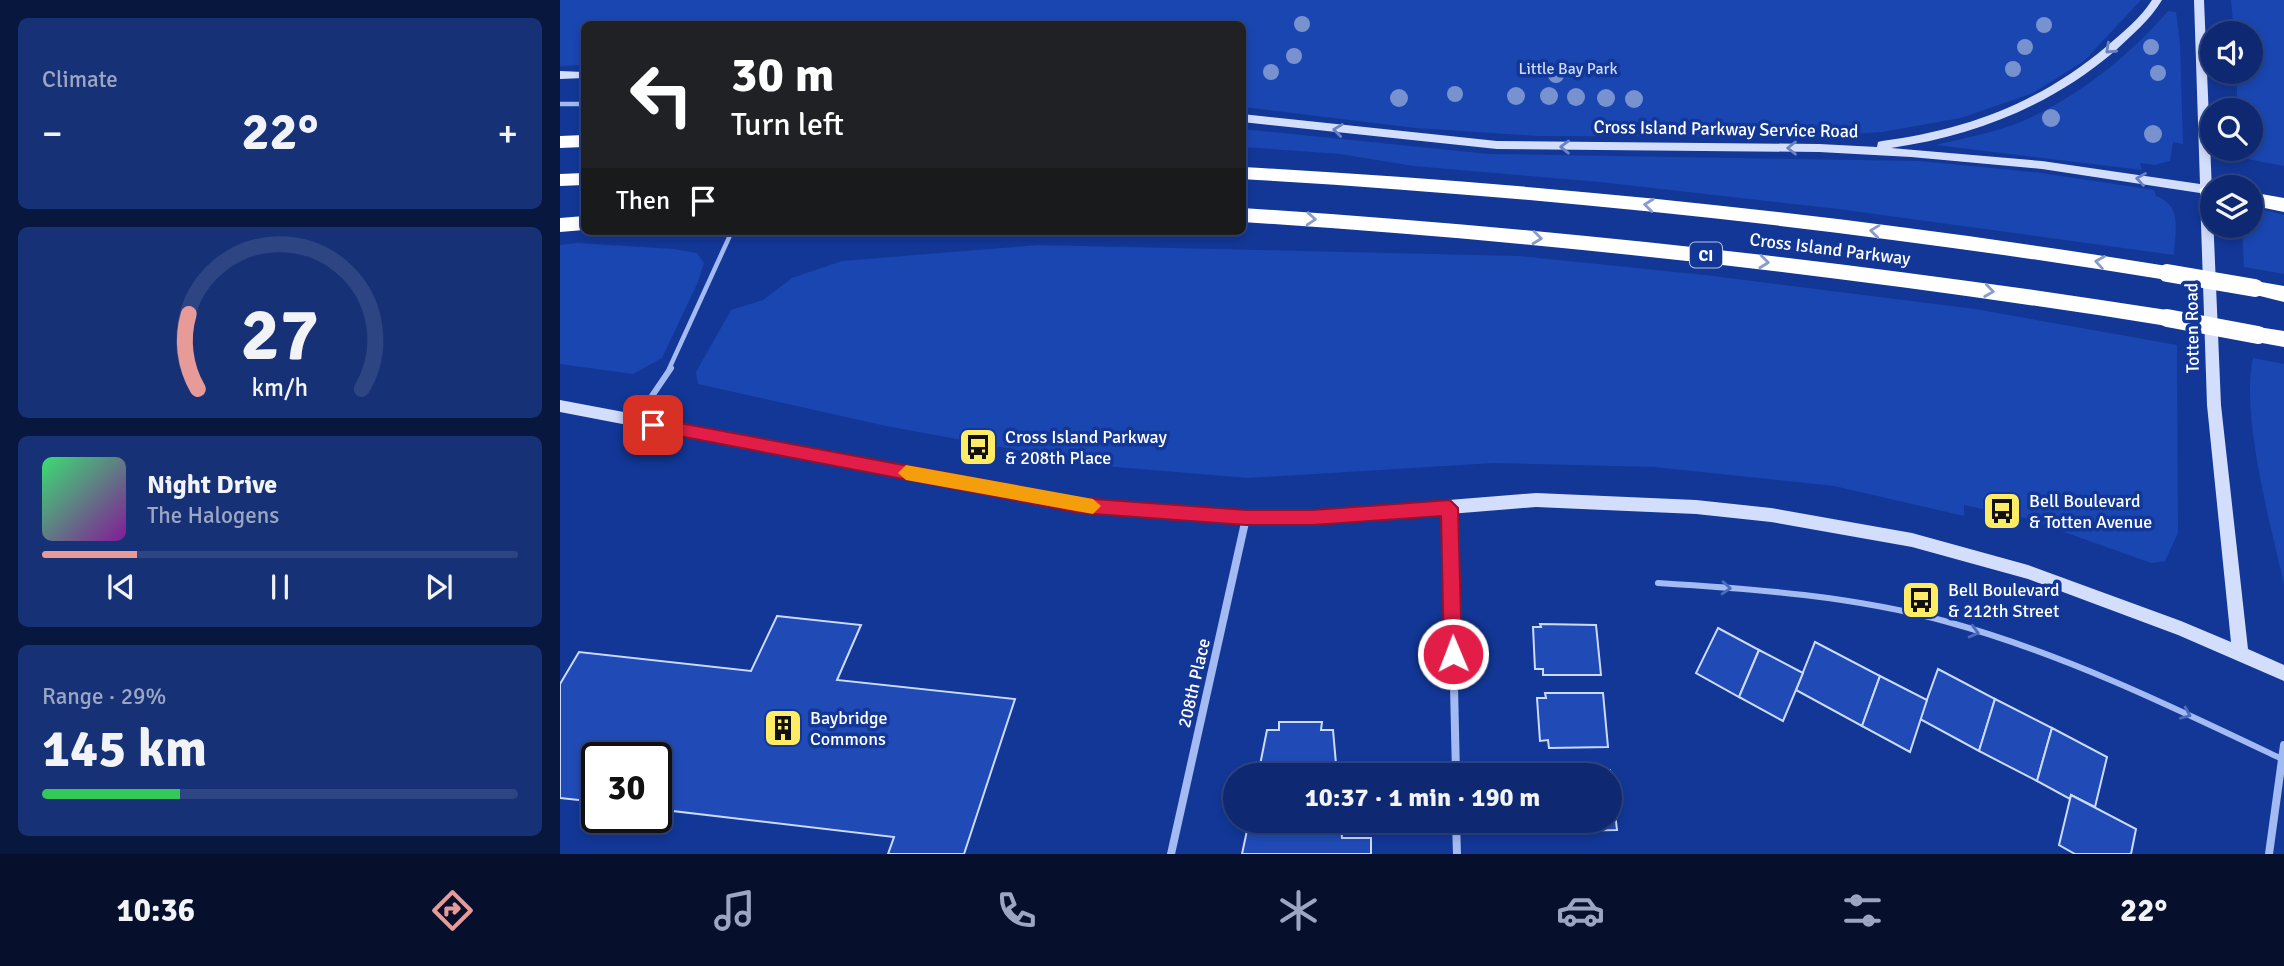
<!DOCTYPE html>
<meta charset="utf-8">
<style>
body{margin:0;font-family:Signika,sans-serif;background:#173176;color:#f1f3f6;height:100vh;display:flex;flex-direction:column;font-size:26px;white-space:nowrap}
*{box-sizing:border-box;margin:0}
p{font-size:23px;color:#9ba6c3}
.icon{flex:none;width:38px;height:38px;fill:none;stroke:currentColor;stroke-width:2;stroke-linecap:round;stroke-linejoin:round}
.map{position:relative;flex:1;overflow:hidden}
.details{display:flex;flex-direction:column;gap:18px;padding:18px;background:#08173e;width:560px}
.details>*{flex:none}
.hud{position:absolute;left:21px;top:21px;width:665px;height:214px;border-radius:10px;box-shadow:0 4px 10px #0003,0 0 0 2px #2e4584;background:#202124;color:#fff;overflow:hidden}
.buttons{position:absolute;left:1640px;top:21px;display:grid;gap:14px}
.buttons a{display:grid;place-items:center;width:63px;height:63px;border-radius:50%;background:#0e2971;box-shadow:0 4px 10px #0003,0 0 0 2px #2e4584;font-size:35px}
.speed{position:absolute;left:21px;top:742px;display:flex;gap:14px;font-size:35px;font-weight:700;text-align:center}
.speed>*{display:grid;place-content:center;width:91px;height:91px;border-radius:50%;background:#0e2971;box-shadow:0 4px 10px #0003,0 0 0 2px #2e4584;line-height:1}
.speed .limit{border:4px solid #111;border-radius:10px;background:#fff;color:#111}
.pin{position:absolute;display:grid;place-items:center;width:60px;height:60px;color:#fff;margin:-30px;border-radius:14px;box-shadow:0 4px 10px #0006}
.me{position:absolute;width:77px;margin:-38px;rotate:359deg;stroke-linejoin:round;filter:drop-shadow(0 0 5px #0008)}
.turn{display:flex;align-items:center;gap:24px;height:147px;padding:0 35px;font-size:32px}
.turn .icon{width:91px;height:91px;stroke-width:2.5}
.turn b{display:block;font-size:49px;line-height:60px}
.then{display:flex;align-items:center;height:66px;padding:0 35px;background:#0003;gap:14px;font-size:26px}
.big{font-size:52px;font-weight:800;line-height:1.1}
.details .tile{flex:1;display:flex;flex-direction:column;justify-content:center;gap:10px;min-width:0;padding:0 24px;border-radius:10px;background:#173176}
.details .dial{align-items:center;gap:0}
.dial svg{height:182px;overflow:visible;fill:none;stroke:#2e4584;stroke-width:7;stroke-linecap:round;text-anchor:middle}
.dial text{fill:#f1f3f6;stroke:none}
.song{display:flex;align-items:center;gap:21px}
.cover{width:84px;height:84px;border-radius:10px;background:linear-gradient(135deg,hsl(140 70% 55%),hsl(290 70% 35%))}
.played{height:7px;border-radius:4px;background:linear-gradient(90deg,#e69b98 20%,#2e4584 20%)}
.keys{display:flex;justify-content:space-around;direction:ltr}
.heat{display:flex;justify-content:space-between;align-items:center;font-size:38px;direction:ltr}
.charge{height:10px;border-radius:5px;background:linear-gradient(90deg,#34c759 29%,#2e4584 0)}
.trip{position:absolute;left:663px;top:763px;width:399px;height:70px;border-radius:35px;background:#0e2971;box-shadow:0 4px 10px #0003,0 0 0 2px #2e4584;font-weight:800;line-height:70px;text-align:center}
.tabs{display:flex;height:112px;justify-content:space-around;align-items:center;background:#06102d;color:#9ba6c3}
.tabs .icon{width:49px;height:49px}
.tabs .selected{color:#e69b98}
.tabs b{font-size:32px;color:#f1f3f6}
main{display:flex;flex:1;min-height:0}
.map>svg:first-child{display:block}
</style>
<main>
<section class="details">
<div class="tile"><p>Climate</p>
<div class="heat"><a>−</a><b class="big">22°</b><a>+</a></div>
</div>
<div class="tile dial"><svg viewBox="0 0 100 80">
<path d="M14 69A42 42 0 1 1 86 69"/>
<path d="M14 69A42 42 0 0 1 10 36" stroke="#e69b98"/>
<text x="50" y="56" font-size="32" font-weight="700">27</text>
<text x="50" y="72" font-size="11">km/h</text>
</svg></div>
<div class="tile">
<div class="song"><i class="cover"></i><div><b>Night Drive</b><p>The Halogens</p></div></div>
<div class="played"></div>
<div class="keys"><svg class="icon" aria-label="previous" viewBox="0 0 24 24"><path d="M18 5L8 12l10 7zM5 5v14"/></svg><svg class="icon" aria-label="pause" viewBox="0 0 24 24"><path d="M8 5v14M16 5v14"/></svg><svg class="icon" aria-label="next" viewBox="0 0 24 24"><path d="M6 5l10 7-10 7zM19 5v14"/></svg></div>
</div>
<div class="tile"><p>Range · 29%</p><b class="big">145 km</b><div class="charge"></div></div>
</section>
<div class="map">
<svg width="1724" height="854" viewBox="0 0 1724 854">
<rect width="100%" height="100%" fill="#123797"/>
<g fill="#1a46b1">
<path d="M0,0H1581L1524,61L1473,93L1401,118L1322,132L1243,137L978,136L855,128L683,107L682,24H24V65L0,66Z"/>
<path d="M1671,0H1724V166L1687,159L1678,149H1690V110H1677V72H1690V33H1674Z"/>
<path d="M1608,11L1616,12L1620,44L1623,144L1613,142L1610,161L1595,165L1580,163L1582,170L1376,145C1408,137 1444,131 1474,116C1525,91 1571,54 1608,11Z"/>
<path d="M682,129L929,154L1360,161L1481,173L1594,190L1596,196C1623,206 1615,231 1614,255L1278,209L1040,182L853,166L780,154L683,147Z"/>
<path d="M1695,208L1724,215V274L1684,267L1682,226H1690L1691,218L1696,216Z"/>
<path d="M17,243L114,249L137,253L144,263L138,282L102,358L73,374L0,364V245Z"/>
<path d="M478,245L958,256L1145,275L1415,309L1617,345L1618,533L1605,561L1591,563L1465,518L1404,505V516L1274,486L1094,467L934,463L689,478L543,466L326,426L138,384L136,372L171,310L203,300L232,278L282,261Z"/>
<path d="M1693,358L1724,364V584C1711,526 1680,414 1693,358Z"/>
</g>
<g fill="#204bb6" stroke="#cbdafd" stroke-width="2">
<path d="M217,616L301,625L277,680L455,699L404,854H328L334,837L96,809V758H37V802L0,798V684L19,652L191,671Z"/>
<path d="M980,624L1036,625L1041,675H983V669H975L973,627H981Z"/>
<path d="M1158,628L1199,650L1179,697L1136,673Z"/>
<path d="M1255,642L1320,676L1302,726L1236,690Z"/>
<path d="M1199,650L1243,673L1223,721L1179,697Z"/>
<path d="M1378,669L1435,699L1419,751L1360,719Z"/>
<path d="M1320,676L1367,700L1350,752L1302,726Z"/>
<path d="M985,693H1043L1048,747L989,748L988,740L980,741L977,698H986Z"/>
<path d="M1435,699L1492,728L1477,781L1419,751Z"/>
<path d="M719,722H762L761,730H773L777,775H698L707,730H719Z"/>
<path d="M1492,728L1547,757L1535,807L1511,795L1510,799L1477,781Z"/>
<path d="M1050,770L1057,830L995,831L994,823H985L1050,821V775L982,774H991L990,771Z"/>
<path d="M1511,795L1576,829L1571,854H1515L1499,845Z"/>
<path d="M689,821H781L782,838H811V854H682Z"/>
</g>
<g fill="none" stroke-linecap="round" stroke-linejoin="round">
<g stroke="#a3baf3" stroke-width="4.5">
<path d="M0,104H24"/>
<path d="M109,369L172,231"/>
</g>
<g stroke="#a3baf3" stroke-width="6">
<path d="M77,418L111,368"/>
<path d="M1098,583C1195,589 1294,596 1388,622C1504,654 1613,707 1722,759"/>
</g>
<g stroke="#a3baf3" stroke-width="8">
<path d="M890,507L896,775"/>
<path d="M896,821L897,854"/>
<path d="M611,854L686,518"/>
<path d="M1709,854L1724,745"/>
</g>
<g fill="#d3defd" fill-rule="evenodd">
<path d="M1592,0H1602C1590,20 1572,35 1555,51C1490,106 1415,136 1331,148L1482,161L1640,184L1634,0H1644L1661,405L1688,649L1724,665V681L1618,635L1468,579L1352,547L1211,522L1136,514L976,507L753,525H686L519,512L0,412V400L519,498L686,511H753L976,493L1136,500L1211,508L1352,533L1468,565L1621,621L1671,642L1647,405L1640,193L1482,169L1351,157L1259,152L937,149L682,122V114L937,141L1259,144L1317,147L1318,142L1322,141C1407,130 1481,102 1547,46C1563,32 1581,18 1592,0Z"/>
<path d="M0,71L24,72V78L0,79Z"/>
</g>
<g fill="#fff" fill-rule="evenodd">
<path d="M24,135V147L0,148V136Z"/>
<path d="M682,167C993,184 1300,216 1607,266L1616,273L1607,280C1300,230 993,197 682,179Z"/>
<path d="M24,173V185L0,186V174Z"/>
<path d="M1648,183L1659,187H1652V198L1642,195L1639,190Z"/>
<path d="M1690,192L1724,198V212L1690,205Z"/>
<path d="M682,208C993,228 1300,262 1607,310L1614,312L1617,318L1614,324L1607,326C1300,277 993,242 682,222Z"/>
<path d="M24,216V230L0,232V218Z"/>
<path d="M1695,281L1724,286V302L1688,293L1685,288L1688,283Z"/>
<path d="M1698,327L1724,331V347L1691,341L1688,335L1691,329Z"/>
</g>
<g stroke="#fff" stroke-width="18">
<path d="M1607,273L1695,288"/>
<path d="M1607,318L1698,335"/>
</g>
</g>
<g fill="#7891cf">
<circle cx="742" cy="24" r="8"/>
<circle cx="1484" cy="25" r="8"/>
<circle cx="1465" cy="47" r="8"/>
<circle cx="1591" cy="47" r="8"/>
<circle cx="734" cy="56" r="8"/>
<circle cx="1453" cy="69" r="8"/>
<circle cx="711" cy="72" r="8"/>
<circle cx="1598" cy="73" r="8"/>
<circle cx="996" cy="75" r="8"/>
<circle cx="895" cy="94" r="8"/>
<circle cx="956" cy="96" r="9"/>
<circle cx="989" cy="96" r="9"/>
<circle cx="1016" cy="97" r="9"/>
<circle cx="839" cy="98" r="9"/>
<circle cx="1046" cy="98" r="9"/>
<circle cx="1074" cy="99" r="9"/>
<circle cx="1491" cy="118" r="9"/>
<circle cx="1593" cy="134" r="9"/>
</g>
<defs><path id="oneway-chevron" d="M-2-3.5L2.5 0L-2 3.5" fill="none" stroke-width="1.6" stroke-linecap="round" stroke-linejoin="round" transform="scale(1.75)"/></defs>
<g stroke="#6982c5">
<use href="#oneway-chevron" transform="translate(1550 49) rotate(137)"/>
<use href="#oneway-chevron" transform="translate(778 130) rotate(-173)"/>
<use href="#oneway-chevron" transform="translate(1005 147) rotate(-179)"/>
<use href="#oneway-chevron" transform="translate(1232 148) rotate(-180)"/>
<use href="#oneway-chevron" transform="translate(1581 179) rotate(-171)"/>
</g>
<g stroke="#889bcb">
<use href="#oneway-chevron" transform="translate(1089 205) rotate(-174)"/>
<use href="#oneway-chevron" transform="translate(751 219) rotate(4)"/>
<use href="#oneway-chevron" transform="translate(1315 231) rotate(-173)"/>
<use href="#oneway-chevron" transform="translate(977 238) rotate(6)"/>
<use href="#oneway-chevron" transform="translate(1204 262) rotate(6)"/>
<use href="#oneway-chevron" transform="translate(1540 262) rotate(-171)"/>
<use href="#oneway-chevron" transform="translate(1429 291) rotate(8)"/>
</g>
<g stroke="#4c6bbc">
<use href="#oneway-chevron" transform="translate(1166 588) rotate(4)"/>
<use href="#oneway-chevron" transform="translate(1414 632) rotate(15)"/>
<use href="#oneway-chevron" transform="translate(1626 714) rotate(23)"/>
</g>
<path fill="#e11d48" stroke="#92132f" stroke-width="2" d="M93,418L520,498L686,510H753L890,500L898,508L902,654L899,660L893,663L886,660L884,654L881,516L753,525H686L520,513L93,431L85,425Z"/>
<path fill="#f59e0b" d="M346,465L533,499L541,506L533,514L346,480L338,473Z"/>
<defs>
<symbol id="bus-square" viewBox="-11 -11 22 22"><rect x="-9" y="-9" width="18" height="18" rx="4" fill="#ffec65" stroke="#123797"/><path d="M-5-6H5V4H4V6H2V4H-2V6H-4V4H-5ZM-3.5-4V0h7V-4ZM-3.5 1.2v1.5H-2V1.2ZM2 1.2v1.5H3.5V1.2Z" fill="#111"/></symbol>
<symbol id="building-square" viewBox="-11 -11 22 22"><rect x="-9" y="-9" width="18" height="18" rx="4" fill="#ffec65" stroke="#123797"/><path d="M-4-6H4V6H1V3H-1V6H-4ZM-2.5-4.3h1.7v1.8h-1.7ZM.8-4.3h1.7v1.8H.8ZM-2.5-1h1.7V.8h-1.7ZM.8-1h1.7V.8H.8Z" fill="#111"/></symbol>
</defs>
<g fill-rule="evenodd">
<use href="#bus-square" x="396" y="425" width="44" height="44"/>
<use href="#bus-square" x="1420" y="489" width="44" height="44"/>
<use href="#bus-square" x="1339" y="578" width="44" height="44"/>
<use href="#building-square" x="201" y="706" width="44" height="44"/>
</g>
<g text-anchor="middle" stroke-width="7" stroke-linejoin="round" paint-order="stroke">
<g font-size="16" fill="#cbdafd" stroke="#123797">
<text x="1008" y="74">Little Bay Park</text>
</g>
<rect fill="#123797" stroke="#b8c3e0" stroke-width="2" x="1130" y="242.5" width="32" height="25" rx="5"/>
<g font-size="16" font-weight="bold" fill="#fff">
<text x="1146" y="261">CI</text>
</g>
<g font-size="18" fill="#fff" stroke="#123797">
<text transform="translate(1166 129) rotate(1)" y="6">Cross Island Parkway Service Road</text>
<text transform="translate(1270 249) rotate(7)" y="6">Cross Island Parkway</text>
<text transform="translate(1632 328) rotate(-91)" y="6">Totten Road</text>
<text transform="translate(634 683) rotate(-77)" y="6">208th Place</text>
</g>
<g font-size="18" fill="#fff" stroke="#123797" text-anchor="start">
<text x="445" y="443">Cross Island Parkway<tspan x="445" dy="21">&amp; 208th Place</tspan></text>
<text x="1469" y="507">Bell Boulevard<tspan x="1469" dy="21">&amp; Totten Avenue</tspan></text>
<text x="1388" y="596">Bell Boulevard<tspan x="1388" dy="21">&amp; 212th Street</tspan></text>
<text x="250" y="724">Baybridge<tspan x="250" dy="21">Commons</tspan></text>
</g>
</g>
</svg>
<div class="buttons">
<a><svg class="icon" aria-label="sound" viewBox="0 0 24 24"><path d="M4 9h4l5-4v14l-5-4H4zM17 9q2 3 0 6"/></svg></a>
<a><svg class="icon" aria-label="search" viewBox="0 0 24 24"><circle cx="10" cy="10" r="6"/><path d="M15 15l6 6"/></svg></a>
<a><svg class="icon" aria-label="layers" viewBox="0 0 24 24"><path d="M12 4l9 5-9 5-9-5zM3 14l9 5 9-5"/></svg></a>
</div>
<div class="speed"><div class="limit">30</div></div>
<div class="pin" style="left:93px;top:425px;background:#d93025"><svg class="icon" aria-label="arrive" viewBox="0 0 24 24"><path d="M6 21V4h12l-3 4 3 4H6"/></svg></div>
<svg class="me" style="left:893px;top:654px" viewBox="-20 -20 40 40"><circle r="17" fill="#e11d48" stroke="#fff" stroke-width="3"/><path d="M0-11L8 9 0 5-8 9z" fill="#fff"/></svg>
<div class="trip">10:37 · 1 min · 190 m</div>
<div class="hud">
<div class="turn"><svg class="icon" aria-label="left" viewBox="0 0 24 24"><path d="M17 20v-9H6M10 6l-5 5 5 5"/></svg><div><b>30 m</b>Turn left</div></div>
<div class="then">Then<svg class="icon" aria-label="arrive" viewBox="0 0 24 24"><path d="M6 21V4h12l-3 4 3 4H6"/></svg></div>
</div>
</div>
</main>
<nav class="tabs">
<b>10:36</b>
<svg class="icon selected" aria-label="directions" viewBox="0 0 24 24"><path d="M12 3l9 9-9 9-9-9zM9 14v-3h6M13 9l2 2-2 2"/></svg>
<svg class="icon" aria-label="music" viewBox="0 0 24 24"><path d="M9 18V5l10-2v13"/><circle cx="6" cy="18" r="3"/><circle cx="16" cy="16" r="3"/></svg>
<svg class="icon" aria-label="phone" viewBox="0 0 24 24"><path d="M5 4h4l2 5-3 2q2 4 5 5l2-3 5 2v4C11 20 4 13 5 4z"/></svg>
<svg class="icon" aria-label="climate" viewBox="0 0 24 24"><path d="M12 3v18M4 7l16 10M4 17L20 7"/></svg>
<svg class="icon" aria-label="car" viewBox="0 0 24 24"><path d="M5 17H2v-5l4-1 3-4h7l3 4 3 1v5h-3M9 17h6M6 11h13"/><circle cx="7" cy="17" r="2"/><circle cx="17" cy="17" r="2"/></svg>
<svg class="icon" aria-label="filters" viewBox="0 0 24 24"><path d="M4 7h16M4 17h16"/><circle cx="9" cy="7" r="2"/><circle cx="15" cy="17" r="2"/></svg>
<b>22°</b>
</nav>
